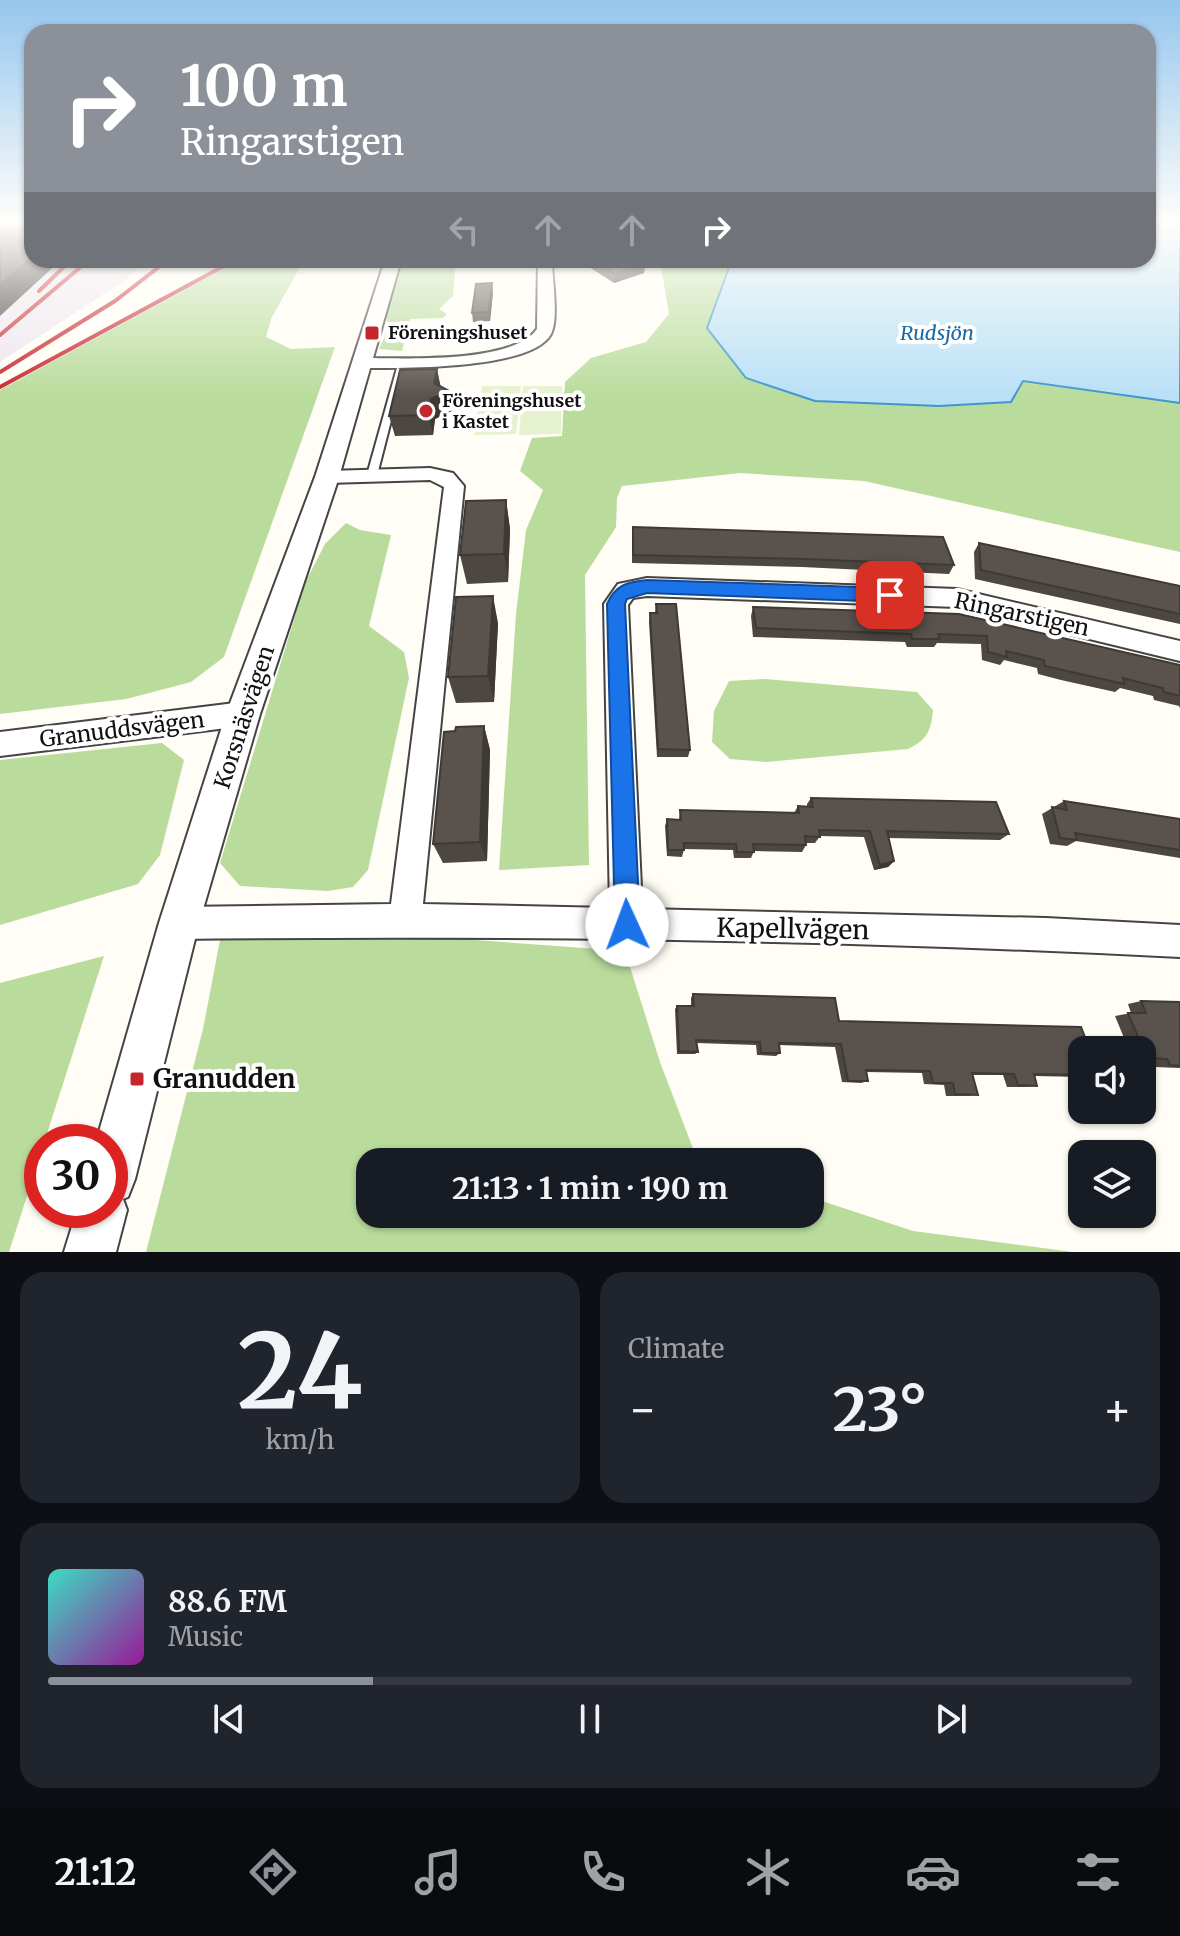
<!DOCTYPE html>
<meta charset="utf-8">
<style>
body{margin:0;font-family:Merriweather,serif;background:#20242c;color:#f1f3f6;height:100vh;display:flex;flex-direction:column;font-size:30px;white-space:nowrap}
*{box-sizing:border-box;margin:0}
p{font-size:26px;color:#9ea1a6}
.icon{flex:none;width:44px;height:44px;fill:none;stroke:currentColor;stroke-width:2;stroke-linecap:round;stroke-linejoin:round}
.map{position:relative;height:1252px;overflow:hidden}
.side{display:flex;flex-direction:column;gap:20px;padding:20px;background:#0d0f14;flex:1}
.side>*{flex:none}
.guide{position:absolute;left:24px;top:24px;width:1132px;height:244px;border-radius:24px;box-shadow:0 2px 6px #0004;background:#8c9099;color:#fff;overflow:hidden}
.tools{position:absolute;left:1068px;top:1036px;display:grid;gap:16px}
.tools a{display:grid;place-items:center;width:88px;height:88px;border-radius:16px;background:#171b24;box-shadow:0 2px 6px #0004;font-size:40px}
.speed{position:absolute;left:24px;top:1124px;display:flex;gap:16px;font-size:40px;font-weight:700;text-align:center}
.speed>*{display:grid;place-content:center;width:104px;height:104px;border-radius:50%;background:#171b24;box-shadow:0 2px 6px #0004;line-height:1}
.speed .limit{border:12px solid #d22;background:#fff;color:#111}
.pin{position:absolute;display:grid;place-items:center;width:68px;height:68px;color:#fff;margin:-34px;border-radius:16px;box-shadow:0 4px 12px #0006}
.me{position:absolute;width:88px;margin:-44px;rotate:358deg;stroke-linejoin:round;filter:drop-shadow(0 0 6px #0008)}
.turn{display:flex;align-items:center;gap:28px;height:168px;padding:0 24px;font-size:36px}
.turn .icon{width:104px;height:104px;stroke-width:2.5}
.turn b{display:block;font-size:56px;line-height:68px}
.lanes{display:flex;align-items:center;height:76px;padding:0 24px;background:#0003;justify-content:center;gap:40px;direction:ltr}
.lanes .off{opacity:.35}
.big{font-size:60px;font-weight:700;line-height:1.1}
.side .widget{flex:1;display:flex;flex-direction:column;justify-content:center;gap:12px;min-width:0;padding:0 28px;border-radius:24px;background:#20242c}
.side .dial{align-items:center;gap:0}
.dial b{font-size:104px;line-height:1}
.song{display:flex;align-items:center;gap:24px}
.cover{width:96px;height:96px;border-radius:12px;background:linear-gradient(135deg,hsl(170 70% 55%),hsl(300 70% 35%))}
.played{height:8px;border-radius:4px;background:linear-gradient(90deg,#8c9099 30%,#363941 30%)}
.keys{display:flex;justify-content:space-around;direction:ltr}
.heat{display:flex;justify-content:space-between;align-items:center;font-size:44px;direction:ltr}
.side .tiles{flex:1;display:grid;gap:20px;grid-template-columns:1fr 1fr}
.widget:last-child{grid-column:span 2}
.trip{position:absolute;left:356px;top:1148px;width:468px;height:80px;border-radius:24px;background:#171b24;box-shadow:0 2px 6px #0004;font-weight:700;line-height:80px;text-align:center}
.menu{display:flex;height:128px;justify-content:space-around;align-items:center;background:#090b0e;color:#9ea1a6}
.menu .icon{width:56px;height:56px}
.menu .on{color:#8c9099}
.menu b{font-size:36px;color:#f1f3f6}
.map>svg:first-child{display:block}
</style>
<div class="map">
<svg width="1180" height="1252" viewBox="0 0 1180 1252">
<rect width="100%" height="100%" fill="#fffdf5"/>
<path fill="#eee6ef" d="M0,222L32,260H149L128,278L0,362Z"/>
<g fill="#b9dc9c">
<path d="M240,260H304L271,319L266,337L291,349L335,347L224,657L191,682L126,699L0,714V390Z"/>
<path d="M401,260H456L453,296L439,309L447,314L443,318L410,319L402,351L379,349L388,329L386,312Z"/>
<path d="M660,260H736L731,263L815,401L939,406L1011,402L1022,381L1180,403V552L864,481L740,473L622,486L617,498L616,527L585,575L589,865L499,870L516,614L526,530L543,490L520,471L532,438L562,436L565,382L591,358L646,342L669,314Z"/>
<path d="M346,523L360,530L391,535L369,626L404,652L409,678L368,870L353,887L328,891L240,886L220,863L305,583L325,544Z"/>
<path d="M765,679L917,692L933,710C931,731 927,740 908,749L766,762L730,759L712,742L714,711L729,681Z"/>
<path d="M162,743L184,760L160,855L138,884L0,925V760Z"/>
<path d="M406,935L625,951L660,1062L697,1159L706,1162H370V1214H810V1197L913,1231L1073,1252H146L203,1029L220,940Z"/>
<path d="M104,956L9,1252H0V983Z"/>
</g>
<g fill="#e6f2cf">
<path d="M482,386H521L516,434L474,435Z"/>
<path d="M523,386H562L561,434L519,435Z"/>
</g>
<path fill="#b9e0f7" stroke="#3f96cf" stroke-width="2" d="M1148,222H1180V403L1023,381L1011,402L939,406L815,401L746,378L707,328L731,262L736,260H1148Z"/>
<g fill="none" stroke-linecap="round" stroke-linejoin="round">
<defs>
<path id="service" d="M397,368L404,370L377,475L372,478L367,475Z"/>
<g id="minor">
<path d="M538,260H552C552,278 559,318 551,334C532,370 399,368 361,368L353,363L361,358C401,358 513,364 537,329Z"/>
<path d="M430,468L453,473L464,486L423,904L610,908L604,604L618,584L647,578L957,589L1180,641V661L957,607L647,596L633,598L628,605L642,909L1046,918L1180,925V957C847,940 512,935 179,939L168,934L163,923L168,912L179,907L391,904L444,487L430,480L327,483L317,477L327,471Z"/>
<path d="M243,702L252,706L256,714L252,722L243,726L0,756V732Z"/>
</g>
<path id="tertiary" d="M385,260H401L339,477L260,714L199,923L135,1179L128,1197L123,1199L127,1210L116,1252H64L77,1210H110V1142H96L159,923L226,714L315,477Z"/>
</defs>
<use href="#service" stroke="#444" stroke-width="4"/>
<use href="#minor" stroke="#444" stroke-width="4"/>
<use href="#tertiary" stroke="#444" stroke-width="4"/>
<use href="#service" fill="#fff" fill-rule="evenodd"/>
<use href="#minor" fill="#fff" fill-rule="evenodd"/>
<use href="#tertiary" fill="#fff" fill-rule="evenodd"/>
<g stroke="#c4262e" stroke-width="4">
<path d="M39,291L71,260"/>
<path d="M0,335L89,260"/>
<path d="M0,372L115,301L168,260"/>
<path d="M0,387L235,260"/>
</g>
</g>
<g fill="#4d4742">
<path d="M578,260H636L645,264L644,273L614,283Z"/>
<path d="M493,292L490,321L473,322L472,313Z"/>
<path d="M437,369L440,386L452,411L435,419L433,435L395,436L389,416Z"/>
<path d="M506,500L510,529L508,582L467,584L460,555Z"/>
<path d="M632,535L954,565L949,574L802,567L632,563Z"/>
<path d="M979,543L1180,586V624L975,579L974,552Z"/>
<path d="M656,604L690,750L688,757H657L649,622L650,613H655Z"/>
<path d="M753,607L959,614L1180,665V708L1179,706L1154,700L1153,696L1120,688L1115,692L1061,680L1038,674L1037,668L1004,660L1000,665L982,660L981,644L937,643L934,647H907L905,642L753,637L751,616Z"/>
<path d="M498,623L494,702L456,703L448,677Z"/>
<path d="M484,726L490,750L487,861L443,863L433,844L455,731Z"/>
<path d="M811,798L1009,834L1000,840L888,838L894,861L888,867L874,870L864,837L820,836L815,843H806V845L802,852L754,851L751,858H734L733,850L684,849L682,857L667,856L665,826L667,819L679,820L680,810L794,813L798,806L807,807V804Z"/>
<path d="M1064,801L1180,819V858L1076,841L1067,846L1050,844L1042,814Z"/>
<path d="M693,994L839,1021L1082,1050V1077L1034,1076L1037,1086L1026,1087H1007L1003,1075H973L978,1095L968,1096H946L944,1085L924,1084L922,1073L866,1072L868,1081L861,1083L842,1082L835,1047L779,1045L780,1053L776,1056L757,1055L756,1045L697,1043L698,1052L695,1054H677L675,1009L677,1006H691V998Z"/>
<path d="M1141,1001L1180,1066V1068L1155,1067L1153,1061L1142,1060V1050H1129L1115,1016L1131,1013L1128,1004Z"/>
</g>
<g fill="#3f3936">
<path d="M32,257V260H61L0,316V285Z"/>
<path d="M645,264L644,273L614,283L615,274Z"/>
<path d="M492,283L493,292L490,321L489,312Z"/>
<path d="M437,369L441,388L449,391L452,411L435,419L433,435L429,415Z"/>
<path d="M506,500L510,529L508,582L504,554Z"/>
<path d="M493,596L498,623L494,702L488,676Z"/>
<path d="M484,726L490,750L487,861L480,842Z"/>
<path d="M894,861L888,867L874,870L880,865Z"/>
</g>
<g fill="#5a524d" stroke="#3f3936" stroke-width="2">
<path d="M0,222H32V257L0,285Z"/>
<path d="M592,260H636L645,264L615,274Z"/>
<path d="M492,283L489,312L472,313L476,284Z"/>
<path d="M437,369L434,383L449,391L431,399L429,415L389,416L400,370Z"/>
<path d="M506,500L504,554L460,555L466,501Z"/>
<path d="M633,527L943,537L954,565L805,559L633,555Z"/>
<path d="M979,543L1180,586V614L981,570Z"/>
<path d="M493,596L488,676L448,677L456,597Z"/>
<path d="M656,604H676L690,750L658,749L650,613H657Z"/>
<path d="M753,607L959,614L1180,665V696L1164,692L1163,688L1123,678L1124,684L1045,666L1044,660L1006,651L1007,657L988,652L987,636L938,634L940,639H912L911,634L756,628Z"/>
<path d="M484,726L480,842L433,844L444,732L455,731L456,727Z"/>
<path d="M811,798L996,802L1009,834L887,831L894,861L880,865L870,831L819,830L820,837L805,836L806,845L753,844L754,852H737L736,844L684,843V850H668L667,819L681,820L680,810L799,813L798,806L813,807Z"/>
<path d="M1064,801L1180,819V850L1075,833L1077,840L1060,838L1052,807L1067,810Z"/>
<path d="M693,994L835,998L839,1021L1081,1027L1090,1050H1082V1075L1034,1074L1037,1086L1018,1085L1014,1074L972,1073L978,1095L955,1094L953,1083H933L930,1071L866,1070L868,1081H848L841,1044L779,1043L780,1053H761L760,1042L696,1040L698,1052L679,1051L677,1006H694Z"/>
<path d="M1141,1001L1180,1002V1066L1170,1065L1167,1059L1147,1058L1128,1013H1146Z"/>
</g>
<linearGradient id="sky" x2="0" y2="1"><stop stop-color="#95c6ee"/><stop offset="0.56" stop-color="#fffefa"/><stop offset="1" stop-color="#fffefa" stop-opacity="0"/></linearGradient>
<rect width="1180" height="397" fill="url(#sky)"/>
<path fill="#1a73e8" stroke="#114b97" stroke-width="2" d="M647,580L890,588L899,595L890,602L647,593L627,599L625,604L640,925L636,934L627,937L618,934L615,925L607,604C615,585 627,582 647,580Z"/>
<g fill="#c4262e" stroke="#fff" stroke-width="3">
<rect x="364" y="325" width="16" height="16" rx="4"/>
<circle cx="426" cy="411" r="8"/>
<rect x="129" y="1071" width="16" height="16" rx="4"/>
</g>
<g text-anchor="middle" stroke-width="8" stroke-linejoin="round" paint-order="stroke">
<g font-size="18" font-weight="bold" fill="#111" stroke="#fff" text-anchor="start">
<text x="388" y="339">Föreningshuset</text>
<text x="442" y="407">Föreningshuset<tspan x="442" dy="21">i Kastet</tspan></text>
</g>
<g font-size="20" font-style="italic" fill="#1768a6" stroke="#fff">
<text x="937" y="340">Rudsjön</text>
</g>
<g font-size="22" fill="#111" stroke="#fff">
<text transform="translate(1022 614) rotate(12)" y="8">Ringarstigen</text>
<text transform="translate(244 717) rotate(-72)" y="8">Korsnäsvägen</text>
<text transform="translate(122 729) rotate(-7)" y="8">Granuddsvägen</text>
</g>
<g font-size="26" fill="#111" stroke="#fff">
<text transform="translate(793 929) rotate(1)" y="9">Kapellvägen</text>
</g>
<g font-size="26" font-weight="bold" fill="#111" stroke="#fff" text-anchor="start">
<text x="153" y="1088">Granudden</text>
</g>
</g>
</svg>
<div class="tools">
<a><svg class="icon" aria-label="sound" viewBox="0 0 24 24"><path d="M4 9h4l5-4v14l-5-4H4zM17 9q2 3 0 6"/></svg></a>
<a><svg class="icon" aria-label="layers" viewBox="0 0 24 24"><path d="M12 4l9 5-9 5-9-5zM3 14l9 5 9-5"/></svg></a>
</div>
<div class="speed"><div class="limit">30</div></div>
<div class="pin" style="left:890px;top:595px;background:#d93025"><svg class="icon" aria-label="arrive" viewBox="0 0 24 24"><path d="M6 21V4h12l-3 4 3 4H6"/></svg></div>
<svg class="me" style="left:627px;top:925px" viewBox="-20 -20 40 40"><circle r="19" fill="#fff"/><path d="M0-13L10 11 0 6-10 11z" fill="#1a73e8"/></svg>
<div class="trip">21:13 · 1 min · 190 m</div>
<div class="guide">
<div class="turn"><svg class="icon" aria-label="right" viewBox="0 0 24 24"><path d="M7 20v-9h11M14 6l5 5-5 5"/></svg><div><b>100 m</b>Ringarstigen</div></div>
<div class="lanes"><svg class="icon off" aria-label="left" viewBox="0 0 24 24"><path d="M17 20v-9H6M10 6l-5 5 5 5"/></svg><svg class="icon off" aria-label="ahead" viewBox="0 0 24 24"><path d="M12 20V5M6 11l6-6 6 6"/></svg><svg class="icon off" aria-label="ahead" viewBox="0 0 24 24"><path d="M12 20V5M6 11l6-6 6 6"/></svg><svg class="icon" aria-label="right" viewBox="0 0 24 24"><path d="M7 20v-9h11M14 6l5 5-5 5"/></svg></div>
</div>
</div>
<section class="side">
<div class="tiles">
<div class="widget dial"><b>24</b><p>km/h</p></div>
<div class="widget"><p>Climate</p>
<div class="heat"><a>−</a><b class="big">23°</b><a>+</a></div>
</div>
<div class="widget">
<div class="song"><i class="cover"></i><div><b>88.6 FM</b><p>Music</p></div></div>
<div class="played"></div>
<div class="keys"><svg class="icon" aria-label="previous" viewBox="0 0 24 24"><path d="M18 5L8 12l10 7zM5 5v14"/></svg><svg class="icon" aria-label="pause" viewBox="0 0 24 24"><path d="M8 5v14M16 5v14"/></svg><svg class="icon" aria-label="next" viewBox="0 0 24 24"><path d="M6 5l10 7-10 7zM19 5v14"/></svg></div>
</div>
</div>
</section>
<nav class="menu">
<b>21:12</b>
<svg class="icon on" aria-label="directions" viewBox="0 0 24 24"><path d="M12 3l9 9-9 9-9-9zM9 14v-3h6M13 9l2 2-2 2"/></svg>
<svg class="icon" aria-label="music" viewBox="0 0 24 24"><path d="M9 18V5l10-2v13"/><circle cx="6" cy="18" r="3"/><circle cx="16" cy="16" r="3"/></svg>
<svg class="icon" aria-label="phone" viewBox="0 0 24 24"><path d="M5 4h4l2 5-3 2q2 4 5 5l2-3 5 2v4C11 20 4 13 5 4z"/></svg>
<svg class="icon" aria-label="climate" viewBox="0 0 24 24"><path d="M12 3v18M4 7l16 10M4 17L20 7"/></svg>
<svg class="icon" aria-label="car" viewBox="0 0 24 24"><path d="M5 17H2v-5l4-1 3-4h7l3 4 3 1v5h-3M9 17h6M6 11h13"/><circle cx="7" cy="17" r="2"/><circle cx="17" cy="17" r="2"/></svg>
<svg class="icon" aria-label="filters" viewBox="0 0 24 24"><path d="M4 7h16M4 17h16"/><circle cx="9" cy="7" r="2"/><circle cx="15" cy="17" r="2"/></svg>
</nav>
